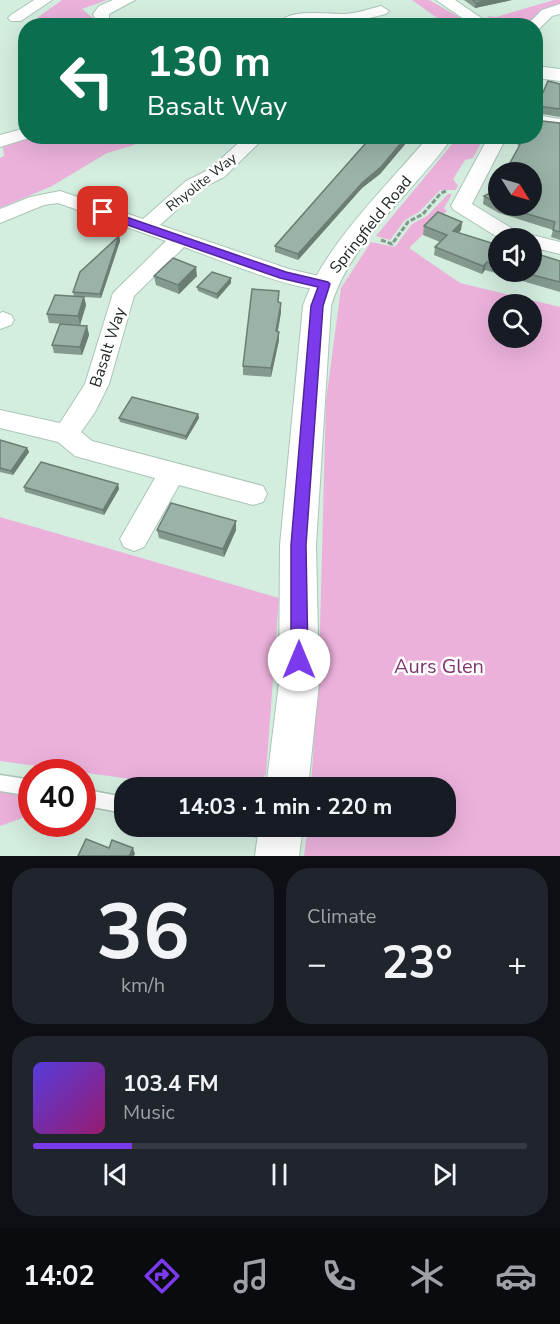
<!DOCTYPE html>
<meta charset="utf-8">
<style>
body{margin:0;font-family:"Nunito Sans",sans-serif;background:#20242c;color:#f1f3f6;height:100vh;display:flex;flex-direction:column;font-size:22px;white-space:nowrap}
*{box-sizing:border-box;margin:0}
p{font-size:20px;color:#9ea1a6}
.icon{flex:none;width:33px;height:33px;fill:none;stroke:currentColor;stroke-width:2;stroke-linecap:round;stroke-linejoin:round}
.map{position:relative;height:856px;overflow:hidden}
.side{display:flex;flex-direction:column;gap:12px;padding:12px;background:#0d0f14;flex:1}
.side>*{flex:none}
.banner{position:absolute;left:18px;top:18px;width:525px;height:126px;border-radius:24px;box-shadow:0 6px 24px #0002;background:#0b6e4f;color:#fff;overflow:hidden}
.needle{width:39px;rotate:127deg}
.controls{position:absolute;left:488px;top:162px;display:grid;gap:12px}
.controls a{display:grid;place-items:center;width:54px;height:54px;border-radius:50%;background:#171b24;box-shadow:0 6px 24px #0002;font-size:30px}
.speed{position:absolute;left:18px;top:759px;display:flex;gap:12px;font-size:30px;font-weight:700;text-align:center}
.speed>*{display:grid;place-content:center;width:78px;height:78px;border-radius:50%;background:#171b24;box-shadow:0 6px 24px #0002;line-height:1}
.speed .limit{border:9px solid #d22;background:#fff;color:#111}
.pin{position:absolute;display:grid;place-items:center;width:51px;height:51px;color:#fff;margin:-26px;border-radius:12px;box-shadow:0 3px 9px #0006}
.me{position:absolute;width:66px;margin:-33px;rotate:0deg;stroke-linejoin:round;filter:drop-shadow(0 0 4px #0008)}
.turn{display:flex;align-items:center;gap:21px;height:126px;padding:0 30px;font-size:27px}
.turn .icon{width:78px;height:78px;stroke-width:2.5}
.turn b{display:block;font-size:42px;line-height:51px}
.big{font-size:45px;font-weight:700;line-height:1.1}
.side .tile{flex:1;display:flex;flex-direction:column;justify-content:center;gap:9px;min-width:0;padding:0 21px;border-radius:24px;background:#20242c}
.side .dial{align-items:center;gap:0}
.dial b{font-size:78px;line-height:1}
.song{display:flex;align-items:center;gap:18px}
.cover{width:72px;height:72px;border-radius:9px;background:linear-gradient(135deg,hsl(250 70% 55%),hsl(320 70% 35%))}
.played{height:6px;border-radius:3px;background:linear-gradient(90deg,#7c3aed 20%,#363941 20%)}
.keys{display:flex;justify-content:space-around;direction:ltr}
.heat{display:flex;justify-content:space-between;align-items:center;font-size:33px;direction:ltr}
.side .tiles{flex:1;display:grid;gap:12px;grid-template-columns:1fr 1fr}
.tile:last-child{grid-column:span 2}
.trip{position:absolute;left:114px;top:777px;width:342px;height:60px;border-radius:24px;background:#171b24;box-shadow:0 6px 24px #0002;font-weight:700;line-height:60px;text-align:center}
.tab-bar{display:flex;height:96px;justify-content:space-around;align-items:center;background:#090b0e;color:#9ea1a6}
.tab-bar .icon{width:42px;height:42px}
.tab-bar .current{color:#7c3aed}
.tab-bar b{font-size:27px;color:#f1f3f6}
.map>svg:first-child{display:block}
</style>
<div class="map">
<svg width="560" height="856" viewBox="0 0 560 856">
<rect width="100%" height="100%" fill="#d3eddf"/>
<g fill="#ebb1db" fill-rule="evenodd">
<path d="M62,0H107L82,9L101,25H40L37,18Z"/>
<path d="M412,0H429L473,25H447Z"/>
<path d="M554,0H560V7L540,13L525,25H498L487,16L496,17Z"/>
<path d="M27,137H143L134,145L107,153L52,186L0,208V158L4,156L3,147Z"/>
<path d="M458,137H484L473,158L465,160L453,179L458,186L455,190H440L419,212L405,220L390,240L376,236Z"/>
<path d="M448,194H452L444,208L447,211L409,248L460,283L560,307V856H304L308,827L446,826V788L311,787L319,666L326,401L341,288L371,242L395,247L412,224L427,216ZM498,304H531V338H498Z"/>
<path d="M0,517L279,598L266,774L255,787H189L0,761Z"/>
<path d="M0,774L32,787L31,815L0,826Z"/>
</g>
<g fill="none" stroke-linecap="round" stroke-linejoin="round">
<defs>
<g id="service">
<path d="M0,775L32,780V796L0,791Z"/>
<path d="M82,789L124,797V813L82,805Z"/>
<path d="M241,826H279L281,831L279,837C269,841 253,836 243,832Z"/>
</g>
<g id="minor">
<path d="M34,0H52L21,21H11L8,18L11,15Z"/>
<path d="M113,0H135L109,14V18L121,26H101L97,23L93,14L99,6Z"/>
<path d="M436,0H455L493,26H474Z"/>
<path d="M560,4V14L552,16L539,29L536,30V26H526L542,10Z"/>
<path d="M381,6L389,11L386,14L344,24L324,21L288,26L281,21C292,9 327,14 343,14C355,14 369,9 381,6Z"/>
<path d="M536,115L560,119V129L536,125Z"/>
<path d="M26,128V136L32,137L0,147V135Z"/>
<path d="M246,136H266L224,177L200,189L160,225L289,269L332,279L335,284L332,289C306,296 214,258 184,247L134,296L109,384L95,412L81,432L92,441L263,486L267,494L263,502L253,505L179,485L144,547L134,551L124,547L120,539L155,478L75,456L58,442L0,428V410L60,423L85,384L113,293L166,241L58,203L44,205L0,223V209L30,197L60,191L143,219L186,181L210,169Z"/>
<path d="M489,136H507L472,204L516,231L560,242V254L531,247V238H499L454,210L451,206Z"/>
<path d="M3,312L11,315L14,320L11,325L0,329V313Z"/>
</g>
<g id="tertiary">
<path d="M536,66L560,69V81L536,78Z"/>
<path d="M429,136H453C414,193 351,239 331,306L316,545L319,683L308,788H266L279,683L280,545L303,306C323,246 388,185 429,136Z"/>
<path d="M259,826H303L299,856H255Z"/>
</g>
</defs>
<use href="#service" stroke="#abc5b7" stroke-width="3"/>
<use href="#minor" stroke="#abc5b7" stroke-width="2"/>
<use href="#tertiary" stroke="#abc5b7" stroke-width="2"/>
<path stroke="#85988e" stroke-width="3" stroke-dasharray="5 2" stroke-linecap="butt" d="M381,240L392,244L408,222L423,214L441,193L446,191"/>
<use href="#service" fill="#fff" fill-rule="evenodd"/>
<use href="#minor" fill="#fff" fill-rule="evenodd"/>
<use href="#tertiary" fill="#fff" fill-rule="evenodd"/>
</g>
<g fill="#849a8f">
<path d="M464,0H512L475,8Z"/>
<path d="M560,84V117L536,113L537,106Z"/>
<path d="M560,123V240L551,237L553,230L499,213L483,204L484,196L496,190L498,185V206H531L520,146L513,142L515,136H536Z"/>
<path d="M372,136H412L380,174L362,188L298,260L275,252V246Z"/>
<path d="M462,222L461,230L458,233L498,245V272H531L560,261V292L485,270L482,274L434,255L435,247L440,242L423,235L424,226Z"/>
<path d="M119,236L120,241L101,298L84,297L86,305L80,325L49,323L47,314L74,296L73,292Z"/>
<path d="M154,276H197L179,294L156,285Z"/>
<path d="M231,283L217,299L198,291L197,287Z"/>
<path d="M279,300V303H281V312L278,331L279,340L271,377L243,375V366Z"/>
<path d="M87,326L89,335L82,355L54,353L52,345Z"/>
<path d="M198,414L199,418L186,440L120,422L119,418Z"/>
<path d="M0,440L27,448L29,452L13,475L0,472Z"/>
<path d="M118,484L119,489L104,515L25,492L24,487Z"/>
<path d="M236,521V530L224,557L159,538L157,530Z"/>
</g>
<g fill="#6c7d74">
<path d="M487,0H512L475,8L476,3Z"/>
<path d="M407,136H412L380,174L362,188L298,260V254L363,182Z"/>
<path d="M462,222L461,230L452,240L453,231Z"/>
<path d="M119,236L120,241L101,298L100,294Z"/>
<path d="M487,262L485,270L482,274L483,266Z"/>
<path d="M196,267L197,276L179,294L178,285Z"/>
<path d="M231,278V283L217,299V294Z"/>
<path d="M84,297L86,305L80,325L78,316Z"/>
<path d="M281,303V312L276,340V331Z"/>
<path d="M87,326L89,335L82,355L80,347Z"/>
<path d="M279,332V340L271,377V368Z"/>
<path d="M198,414L199,418L186,440V436Z"/>
<path d="M27,448L29,452L13,475L11,471Z"/>
<path d="M118,484L119,489L104,515L103,510Z"/>
<path d="M236,521V530L224,557L223,549Z"/>
<path d="M133,848L135,854L134,856H129Z"/>
</g>
<g fill="#9ab3a6" stroke="#6c7d74" stroke-width="1.5">
<path d="M473,0H487L476,3Z"/>
<path d="M548,81L560,84V109L537,106Z"/>
<path d="M542,121L560,123V232L553,230L555,222L500,206H531V172H505L523,139L518,136H536V124Z"/>
<path d="M372,136H407L381,167L363,182L298,254L275,246Z"/>
<path d="M498,185V204L484,196L496,190Z"/>
<path d="M438,212L462,222L453,231L498,245V265L487,262L483,266L435,247L447,235L424,226Z"/>
<path d="M119,236L100,294L73,292L80,272Z"/>
<path d="M531,252L560,261V282L521,272H531Z"/>
<path d="M173,258L196,267L178,285L154,276Z"/>
<path d="M212,272L231,278L217,294L197,287Z"/>
<path d="M252,289L279,291L278,302L281,303L276,331L279,332L271,368L243,366Z"/>
<path d="M55,295L84,297L78,316L47,314Z"/>
<path d="M60,324L87,326L80,347L52,345Z"/>
<path d="M132,397L198,414L186,436L119,418Z"/>
<path d="M0,440L27,448L11,471L0,468Z"/>
<path d="M41,462L118,484L103,510L24,487Z"/>
<path d="M171,503L236,521L223,549L157,530Z"/>
<path d="M86,839L109,848L112,840L133,848L129,856H78Z"/>
</g>
<path fill="#7c3aed" stroke="#51269a" stroke-width="1.5" d="M103,209L286,272L328,282L330,284L323,306L306,545L308,660L305,665L299,668L293,665L291,660V545L311,306L318,287L280,278L99,215L97,212Z"/>
<g text-anchor="middle" stroke-width="5" stroke-linejoin="round" paint-order="stroke">
<g font-size="14" fill="#1a241f" stroke="#fff">
<text transform="translate(201 182) rotate(-38)" y="5">Rhyolite Way</text>
</g>
<g font-size="16" fill="#1a241f" stroke="#fff">
<text transform="translate(370 224) rotate(-51)" y="6">Springfield Road</text>
<text transform="translate(107 347) rotate(-72)" y="6">Basalt Way</text>
</g>
<g font-size="20" fill="#7f376f" stroke="#fff">
<text x="439" y="673">Aurs Glen</text>
</g>
</g>
</svg>
<div class="controls">
<a><svg class="needle" viewBox="-14 -14 28 28"><path d="M0-13l5 13h-10z" fill="#e53935"/><path d="M0 13l5-13h-10z" fill="#9ea1a6"/></svg></a>
<a><svg class="icon" aria-label="sound" viewBox="0 0 24 24"><path d="M4 9h4l5-4v14l-5-4H4zM17 9q2 3 0 6"/></svg></a>
<a><svg class="icon" aria-label="search" viewBox="0 0 24 24"><circle cx="10" cy="10" r="6"/><path d="M15 15l6 6"/></svg></a>
</div>
<div class="speed"><div class="limit">40</div></div>
<div class="pin" style="left:103px;top:212px;background:#d93025"><svg class="icon" aria-label="arrive" viewBox="0 0 24 24"><path d="M6 21V4h12l-3 4 3 4H6"/></svg></div>
<svg class="me" style="left:299px;top:660px" viewBox="-20 -20 40 40"><circle r="19" fill="#fff"/><path d="M0-13L10 11 0 6-10 11z" fill="#7c3aed"/></svg>
<div class="trip">14:03 · 1 min · 220 m</div>
<div class="banner">
<div class="turn"><svg class="icon" aria-label="left" viewBox="0 0 24 24"><path d="M17 20v-9H6M10 6l-5 5 5 5"/></svg><div><b>130 m</b>Basalt Way</div></div>
</div>
</div>
<section class="side">
<div class="tiles">
<div class="tile dial"><b>36</b><p>km/h</p></div>
<div class="tile"><p>Climate</p>
<div class="heat"><a>−</a><b class="big">23°</b><a>+</a></div>
</div>
<div class="tile">
<div class="song"><i class="cover"></i><div><b>103.4 FM</b><p>Music</p></div></div>
<div class="played"></div>
<div class="keys"><svg class="icon" aria-label="previous" viewBox="0 0 24 24"><path d="M18 5L8 12l10 7zM5 5v14"/></svg><svg class="icon" aria-label="pause" viewBox="0 0 24 24"><path d="M8 5v14M16 5v14"/></svg><svg class="icon" aria-label="next" viewBox="0 0 24 24"><path d="M6 5l10 7-10 7zM19 5v14"/></svg></div>
</div>
</div>
</section>
<nav class="tab-bar">
<b>14:02</b>
<svg class="icon current" aria-label="directions" viewBox="0 0 24 24"><path d="M12 3l9 9-9 9-9-9zM9 14v-3h6M13 9l2 2-2 2"/></svg>
<svg class="icon" aria-label="music" viewBox="0 0 24 24"><path d="M9 18V5l10-2v13"/><circle cx="6" cy="18" r="3"/><circle cx="16" cy="16" r="3"/></svg>
<svg class="icon" aria-label="phone" viewBox="0 0 24 24"><path d="M5 4h4l2 5-3 2q2 4 5 5l2-3 5 2v4C11 20 4 13 5 4z"/></svg>
<svg class="icon" aria-label="climate" viewBox="0 0 24 24"><path d="M12 3v18M4 7l16 10M4 17L20 7"/></svg>
<svg class="icon" aria-label="car" viewBox="0 0 24 24"><path d="M5 17H2v-5l4-1 3-4h7l3 4 3 1v5h-3M9 17h6M6 11h13"/><circle cx="7" cy="17" r="2"/><circle cx="17" cy="17" r="2"/></svg>
</nav>
